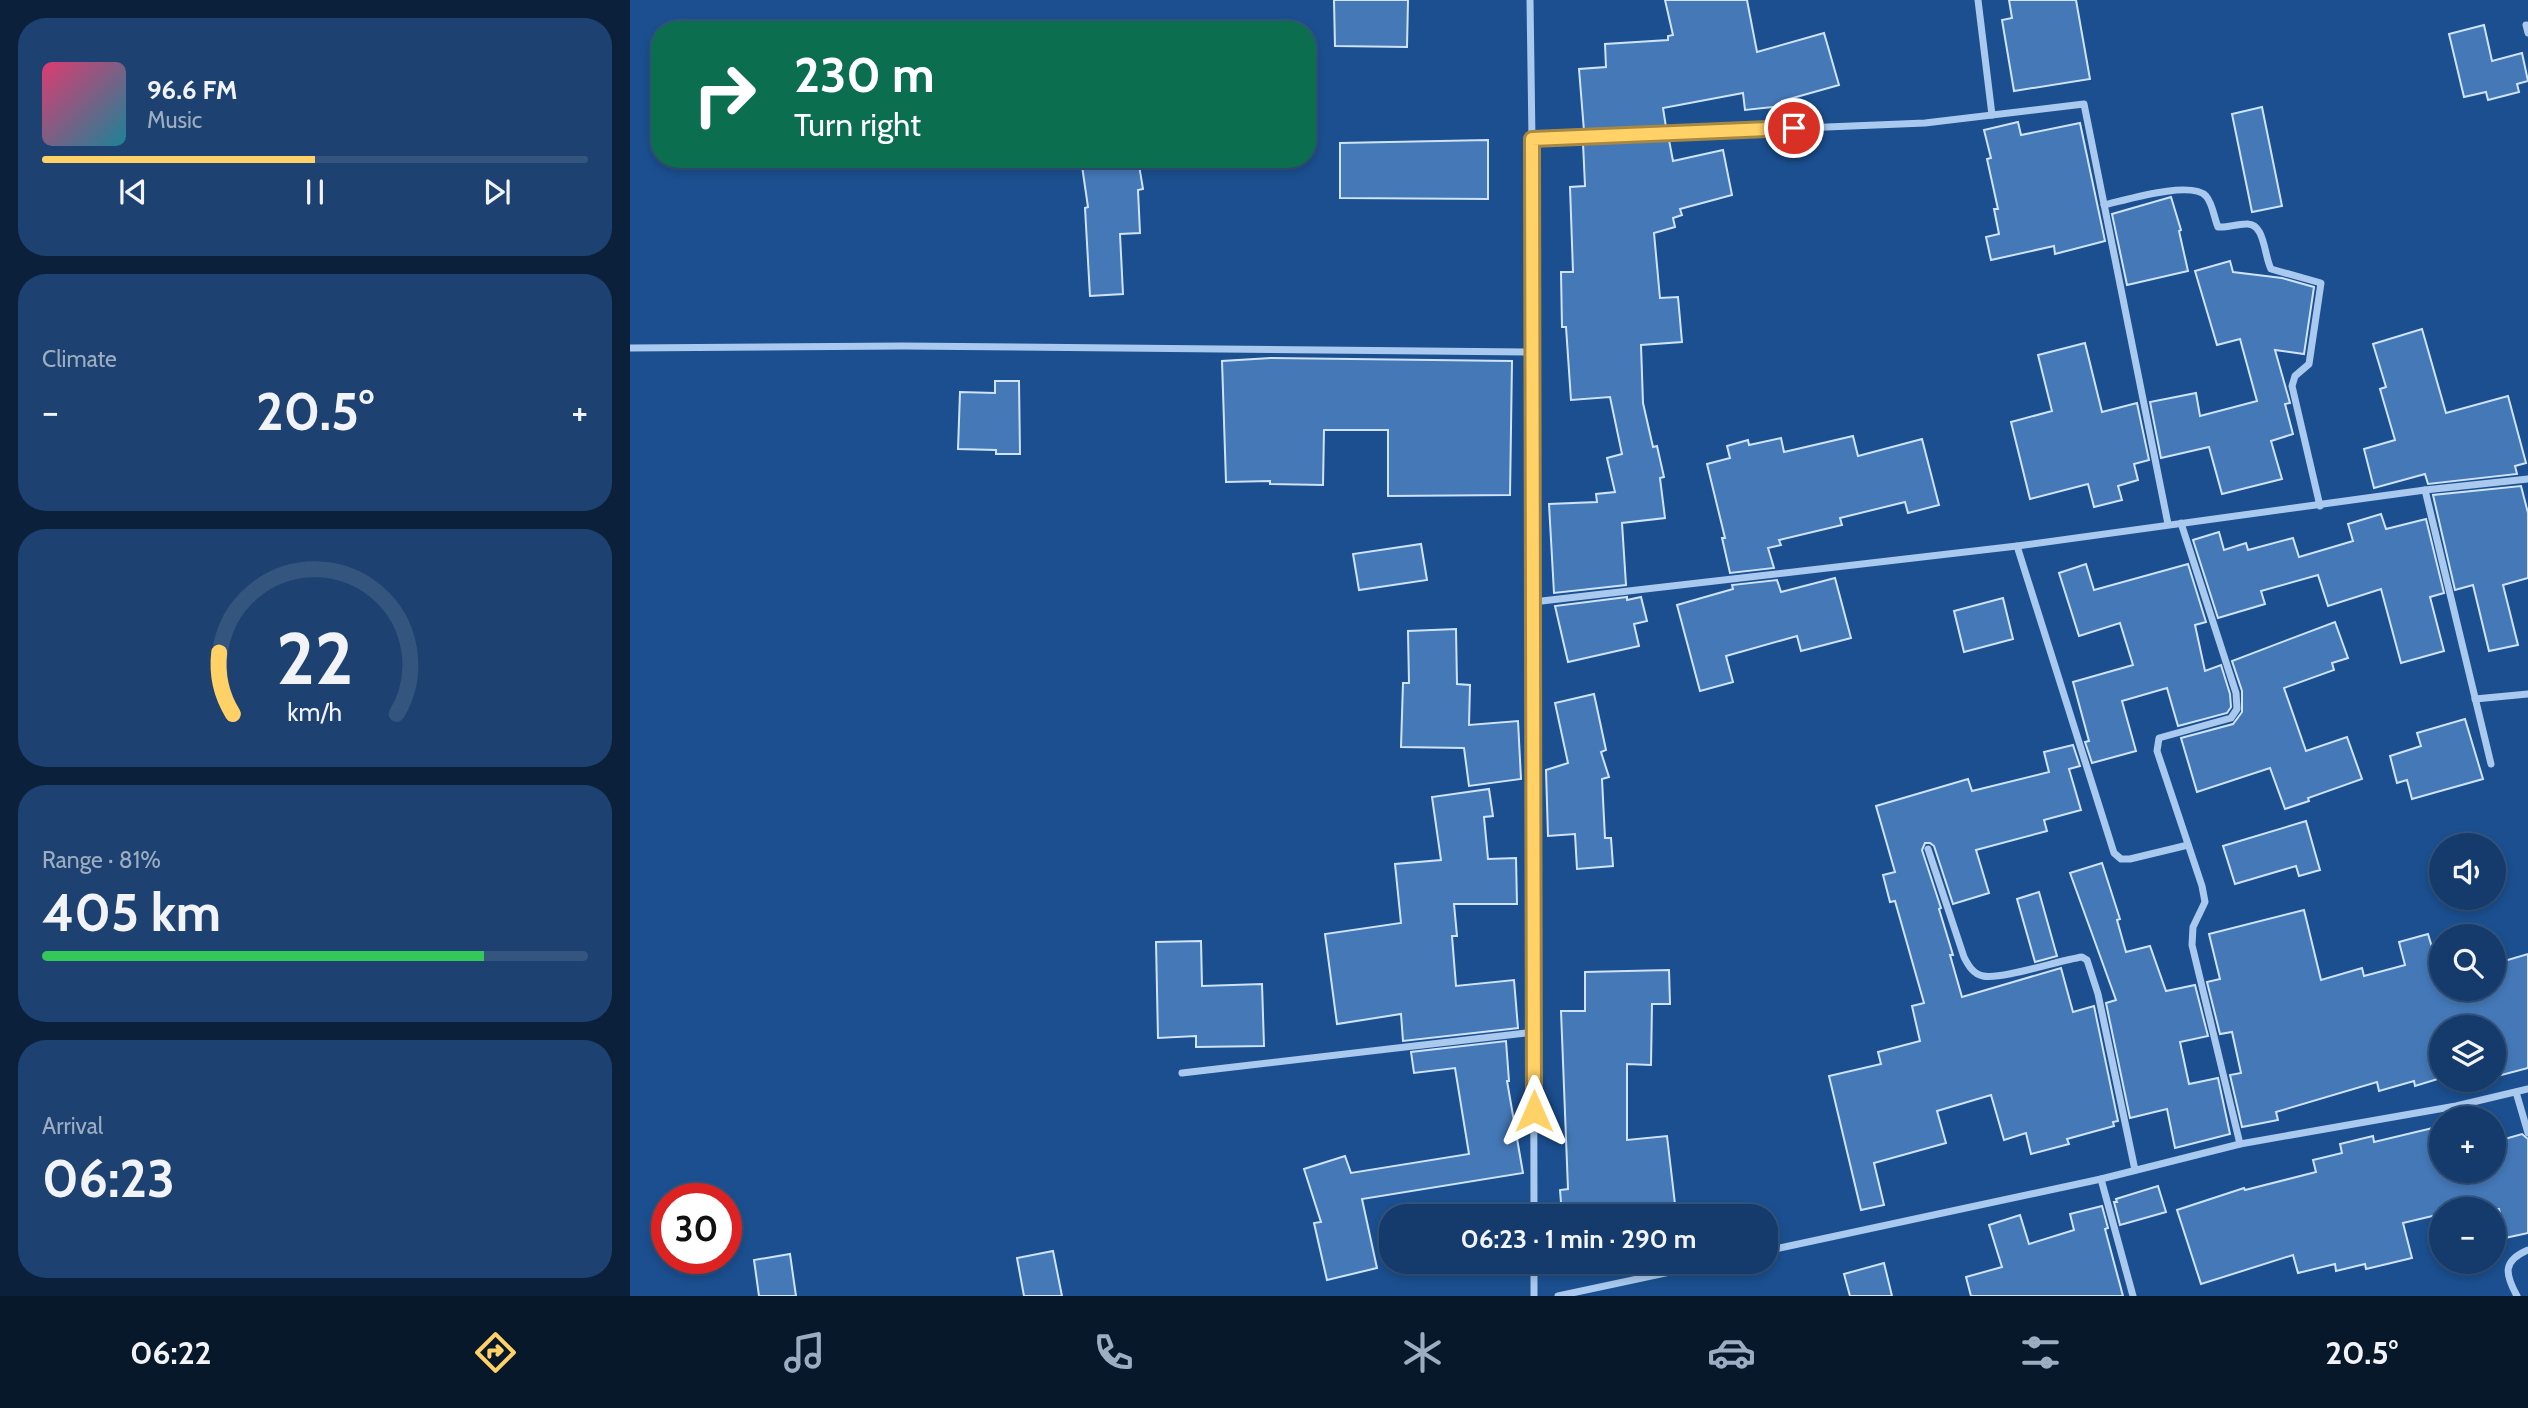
<!DOCTYPE html>
<meta charset="utf-8">
<style>
body{margin:0;font-family:Cabin,sans-serif;background:#1d4271;color:#f1f3f6;height:100vh;display:flex;flex-direction:column;font-size:26px;white-space:nowrap}
*{box-sizing:border-box;margin:0}
p{font-size:23px;color:#9dadc1}
.icon{flex:none;width:38px;height:38px;fill:none;stroke:currentColor;stroke-width:2;stroke-linecap:round;stroke-linejoin:round}
.map{position:relative;flex:1;overflow:hidden}
.sheet{display:flex;flex-direction:column;gap:18px;padding:18px;background:#0b203b;width:630px}
.sheet>*{flex:none}
.guide{position:absolute;left:21px;top:21px;width:665px;height:147px;border-radius:28px;box-shadow:0 4px 10px #0003,0 0 0 2px #33557e;background:#0b6e4f;color:#fff;overflow:hidden}
.tools{position:absolute;left:1799px;top:833px;display:grid;gap:14px}
.tools a{display:grid;place-items:center;width:77px;height:77px;border-radius:50%;background:#143b6b;box-shadow:0 4px 10px #0003,0 0 0 2px #33557e;font-size:35px}
.speed{position:absolute;left:21px;top:1183px;display:flex;gap:14px;font-size:35px;font-weight:700;text-align:center}
.speed>*{display:grid;place-content:center;width:91px;height:91px;border-radius:50%;background:#143b6b;box-shadow:0 4px 10px #0003,0 0 0 2px #33557e;line-height:1}
.speed .limit{border:10px solid #d22;background:#fff;color:#111}
.pin{position:absolute;display:grid;place-items:center;width:60px;height:60px;color:#fff;margin:-30px;border:4px solid #fff;border-radius:50%;box-shadow:0 2px 7px #0007}
.me{position:absolute;width:77px;margin:-38px;rotate:0deg;stroke-linejoin:round;filter:drop-shadow(0 0 5px #0008)}
.turn{display:flex;align-items:center;gap:24px;height:147px;padding:0 28px;font-size:32px}
.turn .icon{width:91px;height:91px;stroke-width:2.5}
.turn b{display:block;font-size:49px;line-height:60px}
.big{font-size:52px;font-weight:700;line-height:1.1}
.sheet .card{flex:1;display:flex;flex-direction:column;justify-content:center;gap:10px;min-width:0;padding:0 24px;border-radius:28px;background:#1d4271}
.sheet .dial{align-items:center;gap:0}
.dial svg{height:182px;overflow:visible;fill:none;stroke:#33557e;stroke-width:7;stroke-linecap:round;text-anchor:middle}
.dial text{fill:#f1f3f6;stroke:none}
.song{display:flex;align-items:center;gap:21px}
.cover{width:84px;height:84px;border-radius:10px;background:linear-gradient(135deg,hsl(340 70% 55%),hsl(190 70% 35%))}
.played{height:7px;border-radius:4px;background:linear-gradient(90deg,#ffd166 50%,#33557e 50%)}
.keys{display:flex;justify-content:space-around;direction:ltr}
.heat{display:flex;justify-content:space-between;align-items:center;font-size:38px;direction:ltr}
.charge{height:10px;border-radius:5px;background:linear-gradient(90deg,#34c759 81%,#33557e 0)}
.trip{position:absolute;left:749px;top:1204px;width:399px;height:70px;border-radius:28px;background:#143b6b;box-shadow:0 4px 10px #0003,0 0 0 2px #33557e;font-weight:700;line-height:70px;text-align:center}
.tabs{display:flex;height:112px;justify-content:space-around;align-items:center;background:#08182b;color:#9dadc1}
.tabs .icon{width:49px;height:49px}
.tabs .selected{color:#ffd166}
.tabs b{font-size:32px;color:#f1f3f6}
main{display:flex;flex:1;min-height:0}
.map>svg:first-child{display:block}
</style>
<main>
<section class="sheet">
<div class="card">
<div class="song"><i class="cover"></i><div><b>96.6 FM</b><p>Music</p></div></div>
<div class="played"></div>
<div class="keys"><svg class="icon" aria-label="previous" viewBox="0 0 24 24"><path d="M18 5L8 12l10 7zM5 5v14"/></svg><svg class="icon" aria-label="pause" viewBox="0 0 24 24"><path d="M8 5v14M16 5v14"/></svg><svg class="icon" aria-label="next" viewBox="0 0 24 24"><path d="M6 5l10 7-10 7zM19 5v14"/></svg></div>
</div>
<div class="card"><p>Climate</p>
<div class="heat"><a>−</a><b class="big">20.5°</b><a>+</a></div>
</div>
<div class="card dial"><svg viewBox="0 0 100 80">
<path d="M14 69A42 42 0 1 1 86 69"/>
<path d="M14 69A42 42 0 0 1 8 42" stroke="#ffd166"/>
<text x="50" y="56" font-size="32" font-weight="700">22</text>
<text x="50" y="72" font-size="11">km/h</text>
</svg></div>
<div class="card"><p>Range · 81%</p><b class="big">405 km</b><div class="charge"></div></div>
<div class="card"><p>Arrival</p><b class="big">06:23</b></div>
</section>
<div class="map">
<svg width="1898" height="1296" viewBox="0 0 1898 1296">
<rect width="100%" height="100%" fill="#1b4f8f"/>
<g fill="#4478b7" stroke="#cfe3fa" stroke-width="2">
<path d="M704,0H778L777,47L705,46Z"/>
<path d="M1035,0H1117L1127,52L1194,33L1209,85L1152,101V106L1115,110L1113,93L1033,108L1036,127L954,131L949,69L976,67L975,44L1038,40V36L1043,35Z"/>
<path d="M1379,0H1446L1460,79L1384,91L1372,20L1382,18Z"/>
<path d="M1854,25L1862,61L1892,53L1898,81L1887,84L1889,92L1858,100L1856,92L1834,97L1819,34Z"/>
<path d="M1632,107L1652,206L1622,212L1602,114Z"/>
<path d="M1388,122L1391,135L1450,123L1475,241L1425,254L1424,246L1361,260L1356,237L1369,234L1364,209H1368L1357,159L1361,158L1354,130Z"/>
<path d="M858,140V199L710,198V143Z"/>
<path d="M1039,140L1043,161L1093,150L1102,195L1050,209L1052,215L1043,218L1045,227L1024,233L1030,298L1048,297L1052,342L1011,345L1013,403L1023,447L1027,446L1034,477L1030,478L1035,518L992,523L996,585L924,593L919,504L967,502L966,494L985,492L977,458L992,454L980,397L941,400L936,327H932L931,272H943L940,187L955,186L953,143Z"/>
<path d="M451,159H508L513,189L508,190L510,233L490,234L493,294L460,296L455,208L458,207Z"/>
<path d="M1541,197L1551,230L1549,231L1558,271L1497,285L1482,214Z"/>
<path d="M1600,261L1603,272L1652,278L1684,287L1674,354L1645,350L1660,403L1655,404L1663,434L1641,441L1652,479L1592,494L1579,447L1531,458L1520,402L1566,393L1570,416L1627,401L1610,339L1587,345L1565,271Z"/>
<path d="M1792,329L1816,413L1878,396L1896,463L1885,466L1887,474L1798,484L1795,474L1744,488L1734,449L1765,440L1750,389L1756,387L1743,344Z"/>
<path d="M1455,343L1472,412L1507,403L1519,460L1504,464L1508,480L1488,486L1492,500L1464,507L1458,484L1400,499L1381,422L1422,411L1408,355Z"/>
<path d="M641,358L882,361L880,495L758,496V430H694L693,485L640,484V481L596,482L592,361Z"/>
<path d="M365,381H389L390,454H366V450L328,449L330,392L365,393Z"/>
<path d="M1223,436L1228,456L1292,439L1309,505L1278,513L1275,502L1210,518L1212,525L1149,540L1151,545L1138,548L1144,568L1100,573L1092,538H1095L1077,464L1100,458L1097,446L1118,440L1119,445L1151,438L1154,452Z"/>
<path d="M1891,486L1898,513V578L1873,585L1888,645L1859,651L1843,585L1825,590L1803,495Z"/>
<path d="M1751,514L1756,529L1796,519L1814,593L1800,597L1814,651L1771,663L1751,589L1698,606L1688,575L1631,591L1635,604L1588,618L1563,540L1589,532L1594,550L1616,543L1618,550L1663,538L1669,557L1723,541L1718,524Z"/>
<path d="M791,544L797,580L729,590L723,554Z"/>
<path d="M1456,564L1464,590L1558,564L1576,622L1565,625L1575,671L1591,665L1600,694L1601,707L1597,713L1548,726L1537,688L1492,701L1506,751L1462,763L1455,742L1459,741L1443,682L1503,665L1490,623L1449,636L1429,573Z"/>
<path d="M1205,578L1221,638L1171,651L1167,636L1096,656L1103,682L1070,691L1047,605L1103,589L1102,585L1147,580L1151,592Z"/>
<path d="M997,597V600L1011,597L1017,621L1004,624L1009,646L938,662L925,606Z"/>
<path d="M1373,598L1383,639L1334,652L1324,611Z"/>
<path d="M1705,622L1718,658L1702,663L1704,670L1654,688L1676,751L1717,737L1732,779L1678,798L1679,801L1655,809L1640,768L1567,792L1551,738L1603,724L1612,712V691L1602,661Z"/>
<path d="M826,629L827,684L840,685L839,725L888,721L891,779L839,786L834,748L771,747L773,683H779L778,631Z"/>
<path d="M964,694L976,750L971,752L979,777L972,779L975,838H981L983,866L947,869L945,834L918,836L916,770L938,763L925,703Z"/>
<path d="M1835,719L1853,779L1782,799L1777,780L1767,783L1760,756L1791,746L1787,733Z"/>
<path d="M1443,745L1450,766L1439,769L1451,810L1414,820L1417,831L1346,850L1359,893L1323,904L1304,846L1300,843H1295L1292,850L1311,908L1309,909L1323,955H1320L1332,997L1431,968L1443,1012L1464,1006L1488,1121L1483,1122L1484,1126L1437,1139L1439,1144L1401,1154L1396,1133L1374,1140L1361,1095L1307,1111L1316,1143L1244,1163L1254,1205L1231,1210L1199,1076L1251,1064L1248,1052L1290,1041L1282,1006L1294,1003L1265,901L1260,902L1253,875L1265,872L1246,806L1338,779L1342,791L1419,772L1414,752Z"/>
<path d="M859,789L863,816L854,817L858,859L886,858L887,904H824L827,936H822L826,986L884,980L888,1028L773,1041L771,1014L707,1024L695,934L771,923L765,864L811,860L802,797Z"/>
<path d="M1676,821L1690,870L1669,876L1666,866L1605,884L1593,846Z"/>
<path d="M1472,863L1490,919L1487,920L1496,952L1520,946L1536,991L1565,985L1578,1036L1550,1042L1559,1084L1588,1078L1600,1134L1545,1148L1537,1109L1500,1118L1476,1003L1486,1000L1440,873Z"/>
<path d="M1409,892L1427,956L1405,962L1387,899Z"/>
<path d="M1674,910L1691,980L1732,968L1734,976L1775,965L1769,942L1798,934L1804,954L1811,952V989H1864V964L1898,954V1068L1864,1077V1027H1811V1078L1785,1086L1784,1081L1749,1091L1747,1082L1646,1112L1648,1120L1612,1127L1600,1075L1611,1073L1602,1032L1590,1034L1577,982L1590,979L1579,934Z"/>
<path d="M571,941L572,986L632,984L634,1046L566,1047V1036L528,1038L526,942Z"/>
<path d="M1039,970L1040,1004H1022L1021,1065L997,1064V1140L1037,1136L1045,1204L932,1215L930,1190L938,1189L931,1011H955V972Z"/>
<path d="M876,1041L879,1081H877L893,1173L732,1199L747,1268L697,1280L684,1223L691,1222L674,1169L715,1156L721,1173L839,1154L825,1068L784,1073L781,1052Z"/>
<path d="M1811,1126V1171H1864V1142L1892,1134L1898,1139V1233L1875,1238L1869,1209H1811V1214L1773,1223L1782,1258L1736,1269L1735,1264L1706,1271L1705,1264L1668,1273L1663,1255L1571,1284L1547,1210L1614,1188L1615,1190L1686,1172L1683,1160L1712,1153L1710,1144L1743,1136L1744,1142Z"/>
<path d="M1528,1186L1536,1212L1490,1225L1484,1202H1487L1486,1199Z"/>
<path d="M1472,1206L1478,1228L1475,1229L1493,1296H1341L1336,1277L1372,1267L1359,1225L1390,1215L1399,1244L1444,1230L1440,1214Z"/>
<path d="M423,1251L432,1296H394L387,1258Z"/>
<path d="M160,1254L166,1296H129L124,1260Z"/>
<path d="M1254,1263L1262,1296H1220L1214,1274Z"/>
</g>
<g fill="none" stroke-linecap="round" stroke-linejoin="round">
<g stroke="#a9c9ee" stroke-width="7">
<path d="M900,0L902,139L904,1216"/>
<path d="M1348,0L1362,115"/>
<path d="M1896,25L1898,33"/>
<path d="M902,139L1295,123L1454,104L1538,524"/>
<path d="M1474,205C1496,200 1561,180 1576,196C1583,204 1584,218 1588,227C1597,228 1606,224 1616,224C1635,222 1634,256 1641,269L1691,283L1679,364L1665,376L1662,386L1690,506"/>
<path d="M0,348L273,346L902,352"/>
<path d="M1795,490L1861,764"/>
<path d="M1551,523L1606,693L1607,709L1601,718L1529,738L1527,751L1572,886L1575,902L1563,927L1562,945L1610,1144"/>
<path d="M1387,546L1484,853L1491,859H1500L1558,845"/>
<path d="M903,602L1387,546L1795,490L1898,479"/>
<path d="M1845,699L1898,694"/>
<path d="M1298,849L1334,957C1338,965 1343,974 1353,976C1371,980 1430,960 1452,957L1457,960L1468,994L1505,1170"/>
<path d="M552,1073L904,1032"/>
<path d="M1886,1092L1898,1133"/>
<path d="M1471,1179L1503,1296"/>
<path d="M1136,1251L1471,1179L1610,1144L1826,1106L1898,1089"/>
<path d="M904,1262V1296"/>
<path d="M928,1296L1087,1262"/>
<path d="M1887,1296C1875,1274 1872,1261 1898,1250"/>
</g>
</g>
<g fill="none" stroke-linecap="round" stroke-linejoin="round">
<defs>
<path id="route" d="M904,1111L902,139L1164,128"/>
</defs>
<use href="#route" stroke="#a68842" stroke-width="18"/>
<use href="#route" stroke="#ffd166" stroke-width="12"/>
</g>
</svg>
<div class="tools">
<a><svg class="icon" aria-label="sound" viewBox="0 0 24 24"><path d="M4 9h4l5-4v14l-5-4H4zM17 9q2 3 0 6"/></svg></a>
<a><svg class="icon" aria-label="search" viewBox="0 0 24 24"><circle cx="10" cy="10" r="6"/><path d="M15 15l6 6"/></svg></a>
<a><svg class="icon" aria-label="layers" viewBox="0 0 24 24"><path d="M12 4l9 5-9 5-9-5zM3 14l9 5 9-5"/></svg></a>
<a>+</a>
<a>−</a>
</div>
<div class="speed"><div class="limit">30</div></div>
<div class="pin" style="left:1164px;top:128px;background:#d93025"><svg class="icon" aria-label="arrive" viewBox="0 0 24 24"><path d="M6 21V4h12l-3 4 3 4H6"/></svg></div>
<svg class="me" style="left:904px;top:1111px" viewBox="-20 -20 40 40"><path d="M0-17L14 15 0 8-14 15z" fill="#ffd166" stroke="#fff" stroke-width="4"/></svg>
<div class="trip">06:23 · 1 min · 290 m</div>
<div class="guide">
<div class="turn"><svg class="icon" aria-label="right" viewBox="0 0 24 24"><path d="M7 20v-9h11M14 6l5 5-5 5"/></svg><div><b>230 m</b>Turn right</div></div>
</div>
</div>
</main>
<nav class="tabs">
<b>06:22</b>
<svg class="icon selected" aria-label="directions" viewBox="0 0 24 24"><path d="M12 3l9 9-9 9-9-9zM9 14v-3h6M13 9l2 2-2 2"/></svg>
<svg class="icon" aria-label="music" viewBox="0 0 24 24"><path d="M9 18V5l10-2v13"/><circle cx="6" cy="18" r="3"/><circle cx="16" cy="16" r="3"/></svg>
<svg class="icon" aria-label="phone" viewBox="0 0 24 24"><path d="M5 4h4l2 5-3 2q2 4 5 5l2-3 5 2v4C11 20 4 13 5 4z"/></svg>
<svg class="icon" aria-label="climate" viewBox="0 0 24 24"><path d="M12 3v18M4 7l16 10M4 17L20 7"/></svg>
<svg class="icon" aria-label="car" viewBox="0 0 24 24"><path d="M5 17H2v-5l4-1 3-4h7l3 4 3 1v5h-3M9 17h6M6 11h13"/><circle cx="7" cy="17" r="2"/><circle cx="17" cy="17" r="2"/></svg>
<svg class="icon" aria-label="filters" viewBox="0 0 24 24"><path d="M4 7h16M4 17h16"/><circle cx="9" cy="7" r="2"/><circle cx="15" cy="17" r="2"/></svg>
<b>20.5°</b>
</nav>
